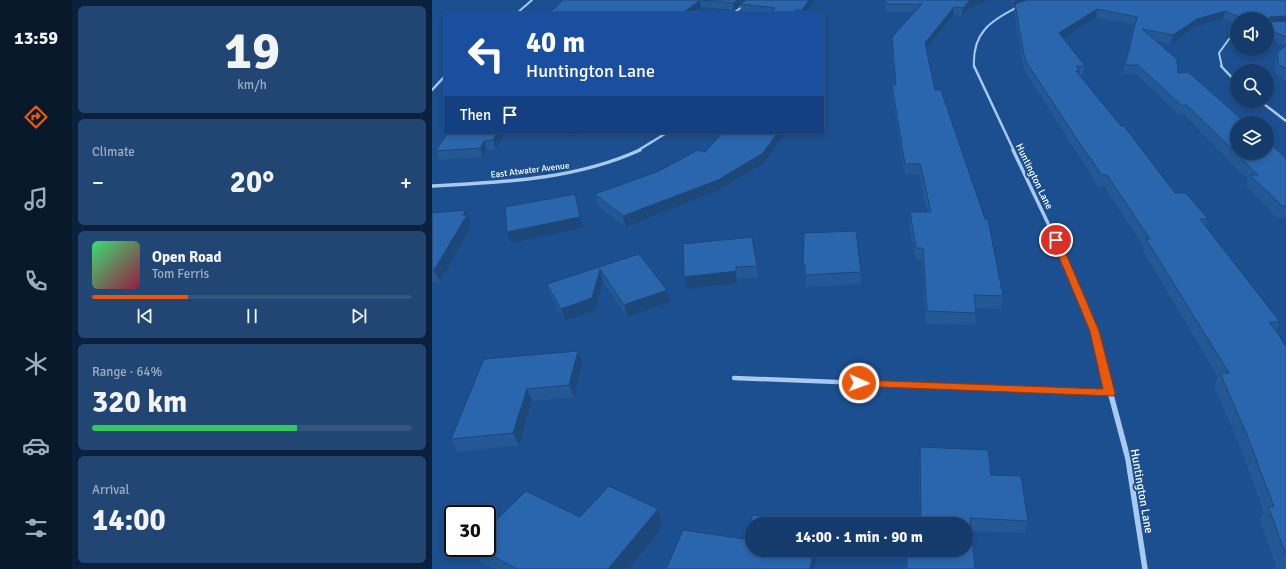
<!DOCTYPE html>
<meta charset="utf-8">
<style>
body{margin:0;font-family:Signika,sans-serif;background:#214673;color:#f1f3f6;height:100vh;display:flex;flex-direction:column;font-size:15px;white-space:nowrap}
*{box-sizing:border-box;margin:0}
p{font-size:13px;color:#9dadc1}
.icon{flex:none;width:22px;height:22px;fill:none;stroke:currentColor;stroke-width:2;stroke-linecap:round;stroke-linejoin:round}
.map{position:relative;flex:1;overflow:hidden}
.details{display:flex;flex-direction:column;gap:6px;padding:6px;background:#0b203b;width:360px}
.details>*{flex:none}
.banner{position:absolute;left:12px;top:12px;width:380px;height:122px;border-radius:4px;box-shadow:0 2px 6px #0003,0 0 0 1px #33557e;background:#1a4fa0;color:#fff;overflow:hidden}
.buttons{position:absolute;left:798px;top:12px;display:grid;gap:8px}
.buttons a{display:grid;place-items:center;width:44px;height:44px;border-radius:50%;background:#143b6b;box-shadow:0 2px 6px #0003,0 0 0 1px #33557e;font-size:20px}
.speed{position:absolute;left:12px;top:505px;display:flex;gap:8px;font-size:20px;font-weight:700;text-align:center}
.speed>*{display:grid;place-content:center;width:52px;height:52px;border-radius:50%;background:#143b6b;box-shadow:0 2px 6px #0003,0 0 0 1px #33557e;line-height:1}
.speed .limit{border:2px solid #111;border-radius:6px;background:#fff;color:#111}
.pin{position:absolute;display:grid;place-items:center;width:34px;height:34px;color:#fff;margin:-17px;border:2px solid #fff;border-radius:50%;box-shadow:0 1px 4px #0007}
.me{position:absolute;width:44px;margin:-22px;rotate:92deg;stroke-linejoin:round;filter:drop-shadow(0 0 3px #0008)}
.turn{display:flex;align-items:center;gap:14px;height:84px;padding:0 16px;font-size:18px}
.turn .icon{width:52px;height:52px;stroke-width:2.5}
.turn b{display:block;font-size:28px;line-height:34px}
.then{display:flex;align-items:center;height:38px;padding:0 16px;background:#0003;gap:8px;font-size:15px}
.big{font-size:30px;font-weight:800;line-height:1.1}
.details .widget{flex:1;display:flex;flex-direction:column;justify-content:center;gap:6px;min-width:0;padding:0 14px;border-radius:6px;background:#214673}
.details .dial{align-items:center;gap:0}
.dial b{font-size:52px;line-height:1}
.song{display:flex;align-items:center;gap:12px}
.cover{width:48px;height:48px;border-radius:6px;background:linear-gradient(135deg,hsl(140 70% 55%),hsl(340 70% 35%))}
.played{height:4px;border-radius:2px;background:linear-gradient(90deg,#ea580c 30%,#33557e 30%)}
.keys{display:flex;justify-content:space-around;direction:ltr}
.heat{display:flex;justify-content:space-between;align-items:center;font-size:22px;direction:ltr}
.charge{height:6px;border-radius:3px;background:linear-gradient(90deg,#34c759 64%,#33557e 0)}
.trip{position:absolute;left:313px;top:517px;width:228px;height:40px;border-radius:20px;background:#143b6b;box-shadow:0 2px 6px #0003,0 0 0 1px #33557e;font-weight:800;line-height:40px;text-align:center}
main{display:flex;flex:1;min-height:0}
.tabs{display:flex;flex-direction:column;width:72px;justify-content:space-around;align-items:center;background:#08182b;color:#9dadc1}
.tabs .icon{width:28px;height:28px}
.tabs .selected{color:#ea580c}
.tabs b{font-size:18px;color:#f1f3f6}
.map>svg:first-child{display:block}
</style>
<main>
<nav class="tabs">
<b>13:59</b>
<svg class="icon selected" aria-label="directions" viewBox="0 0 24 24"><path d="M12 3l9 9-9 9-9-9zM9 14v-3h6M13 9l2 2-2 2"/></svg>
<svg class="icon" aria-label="music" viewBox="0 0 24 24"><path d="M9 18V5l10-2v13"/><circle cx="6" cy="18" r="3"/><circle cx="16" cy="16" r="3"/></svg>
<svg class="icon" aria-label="phone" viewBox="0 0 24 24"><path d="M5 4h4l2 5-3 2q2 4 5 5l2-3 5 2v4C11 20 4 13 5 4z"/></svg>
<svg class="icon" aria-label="climate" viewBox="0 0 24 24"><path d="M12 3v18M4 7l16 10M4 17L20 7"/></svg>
<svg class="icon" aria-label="car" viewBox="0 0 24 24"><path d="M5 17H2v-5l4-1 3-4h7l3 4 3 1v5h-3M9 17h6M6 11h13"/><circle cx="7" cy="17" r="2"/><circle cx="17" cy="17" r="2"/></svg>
<svg class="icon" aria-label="filters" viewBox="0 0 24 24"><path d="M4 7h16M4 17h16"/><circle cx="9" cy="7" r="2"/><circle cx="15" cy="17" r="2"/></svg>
</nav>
<section class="details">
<div class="widget dial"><b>19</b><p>km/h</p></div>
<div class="widget"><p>Climate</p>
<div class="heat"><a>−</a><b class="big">20°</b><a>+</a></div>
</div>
<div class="widget">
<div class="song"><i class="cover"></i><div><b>Open Road</b><p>Tom Ferris</p></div></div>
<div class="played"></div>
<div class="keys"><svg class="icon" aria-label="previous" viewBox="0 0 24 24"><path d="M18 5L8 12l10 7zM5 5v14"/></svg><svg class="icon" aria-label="pause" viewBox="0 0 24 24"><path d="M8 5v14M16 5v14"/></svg><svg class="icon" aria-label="next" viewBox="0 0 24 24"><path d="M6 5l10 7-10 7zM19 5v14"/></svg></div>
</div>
<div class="widget"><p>Range · 64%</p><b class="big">320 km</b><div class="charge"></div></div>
<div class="widget"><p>Arrival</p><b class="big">14:00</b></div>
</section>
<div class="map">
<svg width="854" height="569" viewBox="0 0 854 569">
<rect width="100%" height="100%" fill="#1b4f8f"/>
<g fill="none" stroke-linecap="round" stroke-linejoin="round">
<g stroke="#a9c9ee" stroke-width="2">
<path d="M84,14L100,0"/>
<path d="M300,14L320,0"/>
<path d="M542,67C540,33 558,21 586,7"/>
<path d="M790,67L787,53L797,39L805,36"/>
</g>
<g stroke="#a9c9ee" stroke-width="2.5">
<path d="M542,66L582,151"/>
<path d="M789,66L805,83"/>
<path d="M0,90L14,75"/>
<path d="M828,101L854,121"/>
<path d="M205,151L236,132"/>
</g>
<g stroke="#a9c9ee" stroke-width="3.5">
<path d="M581,150L633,259"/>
<path d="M0,186C71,182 142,180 208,150"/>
</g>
<g stroke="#a9c9ee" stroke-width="4.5">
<path d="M633,258L663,331L680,396"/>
<path d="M302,378L678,393"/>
</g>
<path stroke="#a9c9ee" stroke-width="5.5" d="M679,395L696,459L713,569"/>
</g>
<g fill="#245895">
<path d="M131,0H383L372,14H337L309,11L308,5L301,10L269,7Z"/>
<path d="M452,0H558L536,9L530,16L521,15L494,50L503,90L571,296L569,309L544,308V313L543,325L494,324L490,260H484L477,224L478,212H495L487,175H473L460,95V85H463L460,46V37L483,12H454Z"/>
<path d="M580,0H854V81L843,73V61L846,52L853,46L835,38V19H805V25L791,18L763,27L739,44L723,40L746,73L854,158V218H845L814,186L816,180L752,115H747L704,74H690L703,25L664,17L631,38L653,66L651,75H647L743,193L776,219L774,227L848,322L844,331L854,347V569H845L828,520L832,513L809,449L782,386L786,377L711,251L712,247L672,186L667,187L646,155L592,69L582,12L583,6L581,7Z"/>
<path d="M16,132H73L64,150H55L51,157L7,160L4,151Z"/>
<path d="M273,152L332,163L287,190L194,227L165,205L163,194L227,171Z"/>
<path d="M0,213L38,221V222L39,226L8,282H0Z"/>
<path d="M372,233L429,272V284L374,287V276H372L371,264Z"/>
<path d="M251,244L325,266L326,278L305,279V283L254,289L252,277Z"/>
<path d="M207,254L235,290L238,302L195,317L171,281L164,310L133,321L119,296L115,284Z"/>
<path d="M52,359L150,363L142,397L100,401L87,445L25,452L19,439Z"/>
<path d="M488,447L559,475L596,521L593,533L540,531L543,569H474V550H534V524H488L487,460Z"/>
<path d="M226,509L231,526L197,569H62L49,562L41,548H55L148,517Z"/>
</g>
<g fill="#1d4779">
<path d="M268,0L269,7L260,14H250Z"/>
<path d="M306,0H316L308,4V5L301,10V3Z"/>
<path d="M377,0H383L372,14H370V10Z"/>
<path d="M540,0H558L536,9L530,16L531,8L537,1Z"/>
<path d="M582,0H601L583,4V6L581,7Z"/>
<path d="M522,7L521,15L492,52L493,43Z"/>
<path d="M665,9L664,17L626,42L627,33Z"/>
<path d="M793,11L791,18L763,27L739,44L741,35L765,19Z"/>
<path d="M854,16V24L835,25V22L838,17Z"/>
<path d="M65,132H73L64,150L61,140Z"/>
<path d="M135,132H182L136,136Z"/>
<path d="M346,132H353L332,163L287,190L194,227L191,216Z"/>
<path d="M52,141L55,150L51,157L48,148Z"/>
<path d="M143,194L151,228L79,243L75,232Z"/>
<path d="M34,210L38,221V222L39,226L8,282L2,270Z"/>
<path d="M168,269L171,281L164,310L133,321L129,309Z"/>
<path d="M304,271L305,283L254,289L252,277Z"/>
<path d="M235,290L238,302L195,317L192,305Z"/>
<path d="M146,351L150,363L142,397L137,385Z"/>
<path d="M95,389L100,401L87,445L81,433Z"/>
<path d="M226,509L231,526L197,569H176Z"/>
<path d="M382,550H386L381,569H378Z"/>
</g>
<g fill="#2a66ad" stroke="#1d4779">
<path d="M131,0H268L250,14H116Z"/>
<path d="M269,0H306L301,3Z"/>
<path d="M314,0H377L370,10H363V14H337L343,8L308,4Z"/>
<path d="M453,0H540L537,1L531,8L522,7L493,43L503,90H509L553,219H556L571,296L542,295L544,313L495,311L491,248H484L478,212H499L488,164H473L460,85H464L460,37L490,4H454Z"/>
<path d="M595,0H854V16L838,17L835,21L838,22L854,21V37L835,29V19H813L793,11L765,19L741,35L710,29L745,59L746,73L756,72L814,123H805V153H835V141L854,158V206H850L818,175H826L755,105L750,106L706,65H693L705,17L665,9L627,33L653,66H644L648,71H644L689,126H692L743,193H754L776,219H768L848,322H837L847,335L854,347V555L836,506L842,507L815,435L788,373H797L714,239H718L675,175H670L648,144L593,60L583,4Z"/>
<path d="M854,45V69L846,64V52Z"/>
<path d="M16,132H65L61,140L52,141L48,148L4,151Z"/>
<path d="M291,132H346L331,153L286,180L191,216L163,194L227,171L266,150L273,152Z"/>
<path d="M143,194L148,217L75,232L73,207Z"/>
<path d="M34,210L31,215H35L2,270H0V213Z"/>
<path d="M424,231L429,272L373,275V264H371L372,233Z"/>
<path d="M320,237L325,266L304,267V271L252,277L251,244Z"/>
<path d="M207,254L235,290L192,305L168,269L160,298L129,309L115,284Z"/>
<path d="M146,351L137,385L95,389L81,433L19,439L52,359Z"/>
<path d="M488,447L556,450L559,475L589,476L596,521L538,518L543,569H475V550H534V524H489Z"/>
<path d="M177,486L226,509L176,569H85L46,548H55V529L94,491L148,517Z"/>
<path d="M321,515L384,524H320V550H382L378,569H234L251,530L312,539Z"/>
</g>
<path fill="#ea580c" stroke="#983908" d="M624,237L628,240L667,331L683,393L682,396L423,386L422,383L423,381L427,380L671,389L658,331L620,240Z"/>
<g text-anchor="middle" stroke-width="4" stroke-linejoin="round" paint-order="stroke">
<g font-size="9" fill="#fff" stroke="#1b4f8f">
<text transform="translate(98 170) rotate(-7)" y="3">East Atwater Avenue</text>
</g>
<g font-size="10" fill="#fff" stroke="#1b4f8f">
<text transform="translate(603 176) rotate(64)" y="4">Huntington Lane</text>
</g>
<g font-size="12" fill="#fff" stroke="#1b4f8f">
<text transform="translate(710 491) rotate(80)" y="4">Huntington Lane</text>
</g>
</g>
</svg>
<div class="buttons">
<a><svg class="icon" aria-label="sound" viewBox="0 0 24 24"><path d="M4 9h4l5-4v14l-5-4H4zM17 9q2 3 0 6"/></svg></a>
<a><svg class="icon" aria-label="search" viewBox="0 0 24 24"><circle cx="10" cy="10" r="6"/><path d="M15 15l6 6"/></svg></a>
<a><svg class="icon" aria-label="layers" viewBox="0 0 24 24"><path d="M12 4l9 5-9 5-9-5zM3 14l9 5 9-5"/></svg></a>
</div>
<div class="speed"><div class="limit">30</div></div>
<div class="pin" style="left:624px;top:240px;background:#d93025"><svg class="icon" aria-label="arrive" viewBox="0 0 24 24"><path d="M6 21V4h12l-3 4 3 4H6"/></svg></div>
<svg class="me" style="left:427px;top:383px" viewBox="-20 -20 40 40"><circle r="17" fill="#ea580c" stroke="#fff" stroke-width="3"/><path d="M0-11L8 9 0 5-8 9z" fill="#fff"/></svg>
<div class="trip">14:00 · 1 min · 90 m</div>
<div class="banner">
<div class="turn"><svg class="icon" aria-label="left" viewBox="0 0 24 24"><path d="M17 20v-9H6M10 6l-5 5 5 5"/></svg><div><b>40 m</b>Huntington Lane</div></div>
<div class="then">Then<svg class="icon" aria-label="arrive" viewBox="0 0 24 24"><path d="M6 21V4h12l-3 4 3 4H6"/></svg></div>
</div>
</div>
</main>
